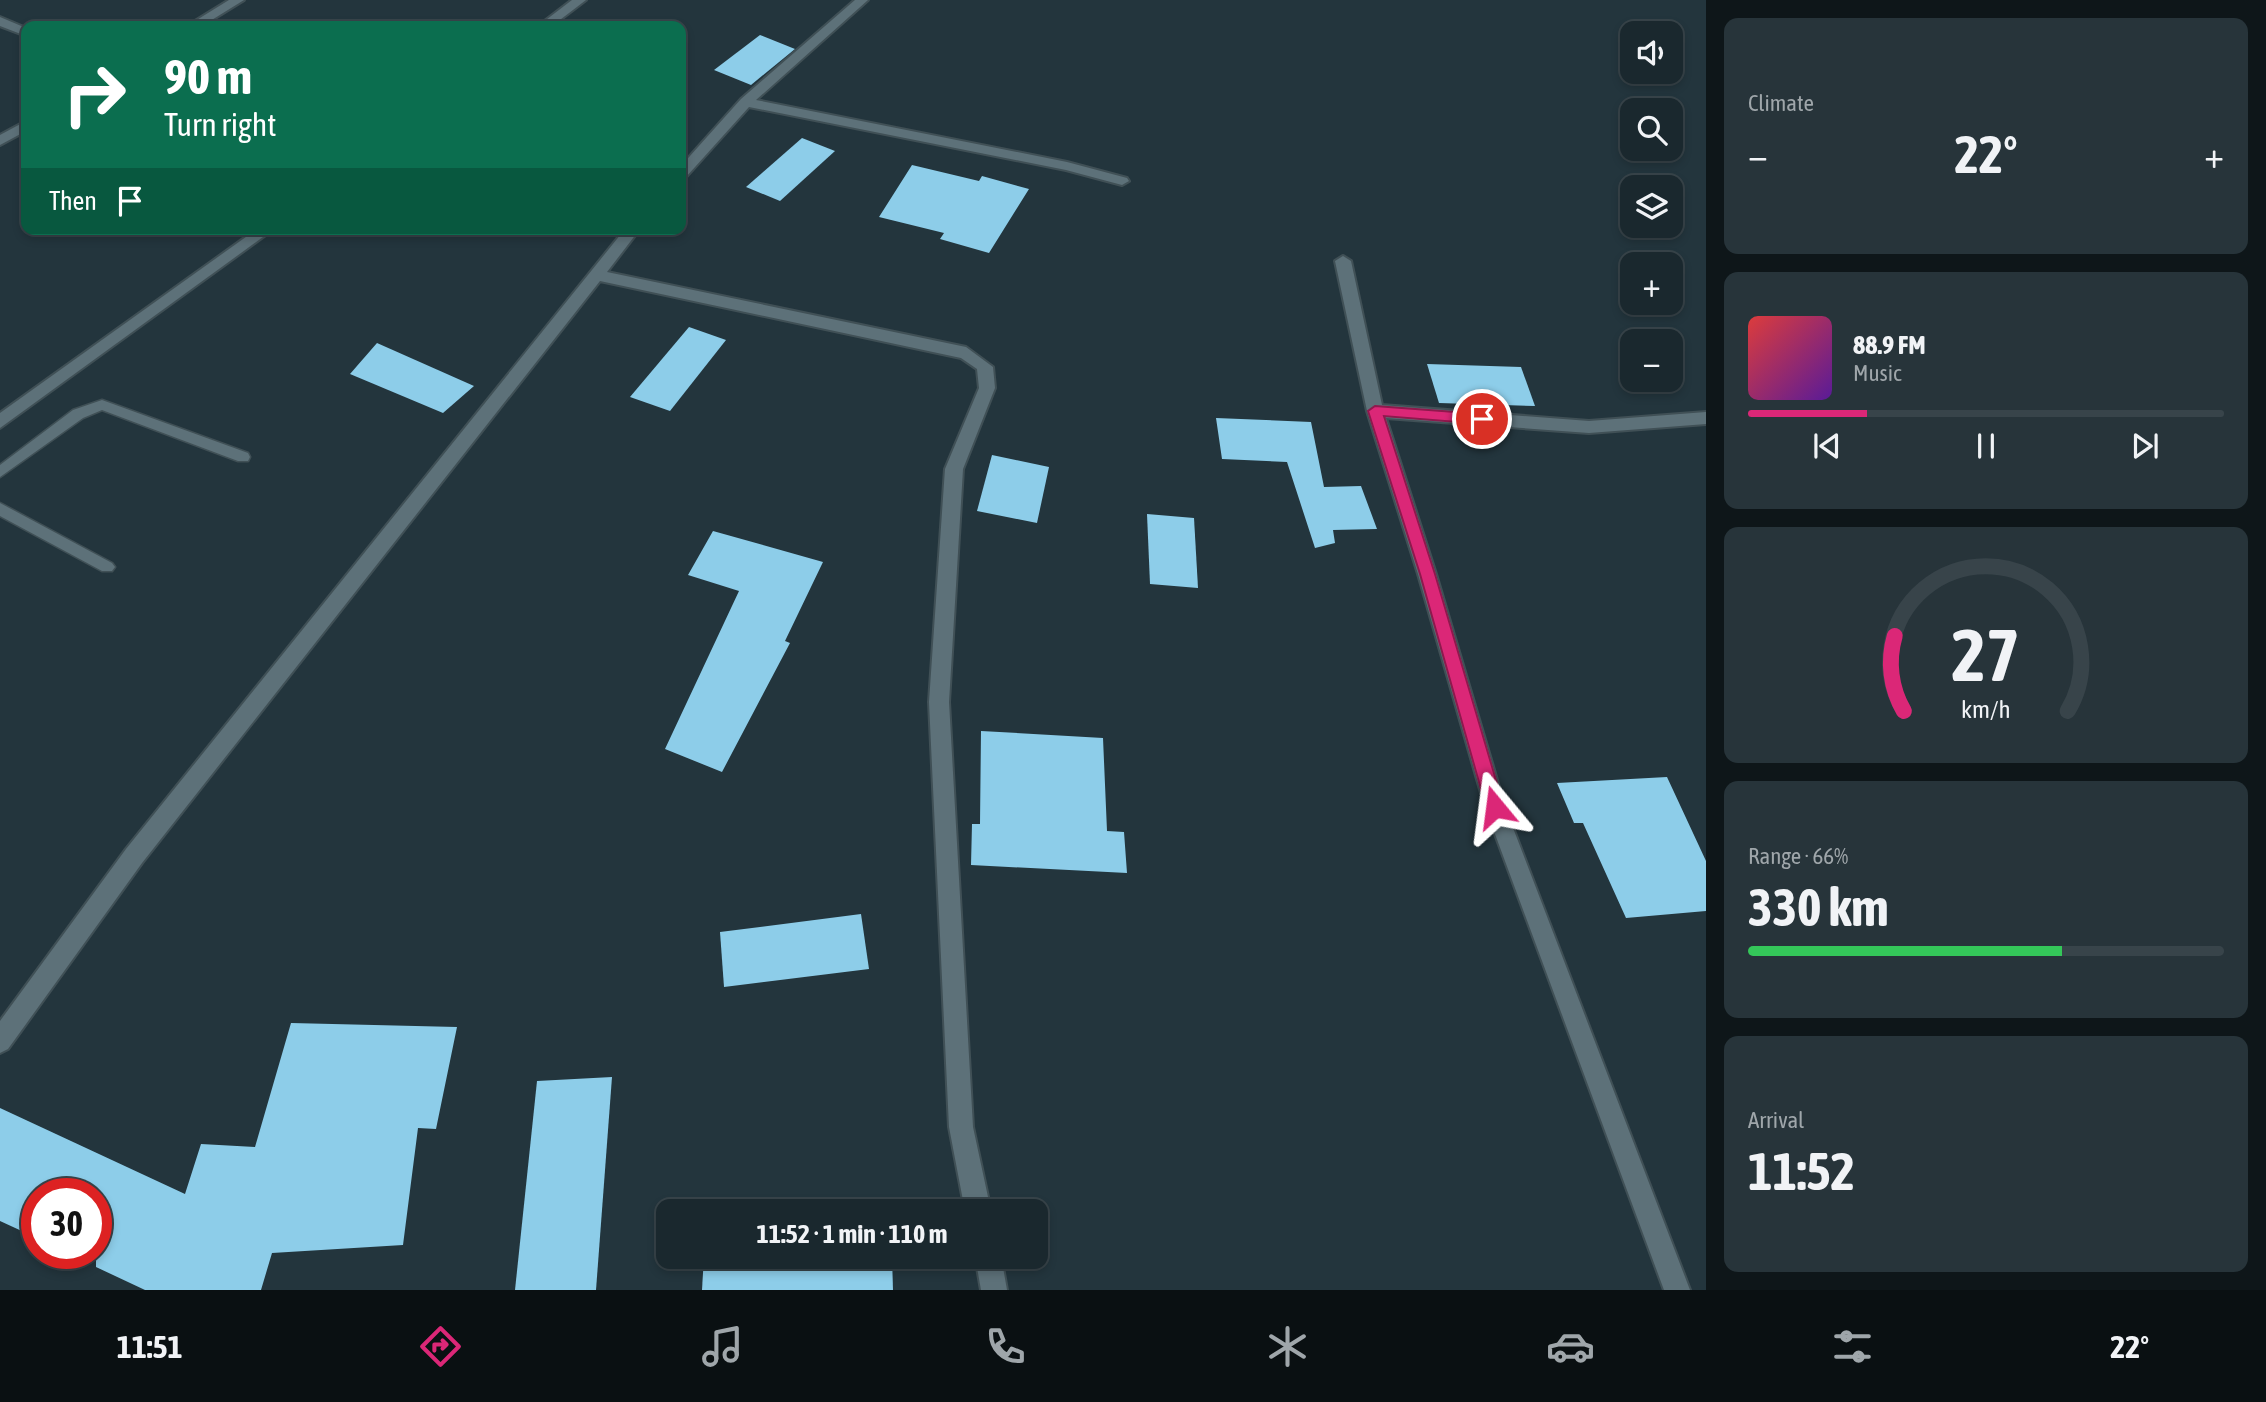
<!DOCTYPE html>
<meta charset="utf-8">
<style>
body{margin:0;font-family:"Asap Condensed",sans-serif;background:#27343a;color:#f1f3f6;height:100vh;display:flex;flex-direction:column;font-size:26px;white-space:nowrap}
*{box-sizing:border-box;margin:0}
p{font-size:23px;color:#9fa6aa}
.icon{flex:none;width:38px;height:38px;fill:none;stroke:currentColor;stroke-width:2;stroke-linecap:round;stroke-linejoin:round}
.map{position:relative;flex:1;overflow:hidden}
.details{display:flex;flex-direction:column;gap:18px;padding:18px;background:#0e1619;width:560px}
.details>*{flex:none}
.hud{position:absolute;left:21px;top:21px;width:665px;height:214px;border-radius:14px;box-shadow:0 4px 10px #0003,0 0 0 2px #38444a;background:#0b6e4f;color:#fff;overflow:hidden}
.tools{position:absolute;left:1620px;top:21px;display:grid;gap:14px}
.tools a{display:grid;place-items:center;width:63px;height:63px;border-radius:14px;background:#1a282e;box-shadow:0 4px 10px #0003,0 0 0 2px #38444a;font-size:35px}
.speed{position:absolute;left:21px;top:1178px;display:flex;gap:14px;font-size:35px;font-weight:700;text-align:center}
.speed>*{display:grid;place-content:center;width:91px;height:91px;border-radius:50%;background:#1a282e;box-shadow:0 4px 10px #0003,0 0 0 2px #38444a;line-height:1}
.speed .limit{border:10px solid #d22;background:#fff;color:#111}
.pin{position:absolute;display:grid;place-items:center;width:60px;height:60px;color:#fff;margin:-30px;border:4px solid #fff;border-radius:50%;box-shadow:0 2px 7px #0007}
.me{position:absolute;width:77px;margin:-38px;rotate:344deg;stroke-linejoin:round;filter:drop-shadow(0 0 5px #0008)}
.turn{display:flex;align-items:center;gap:24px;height:147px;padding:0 28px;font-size:32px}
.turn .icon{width:91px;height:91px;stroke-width:2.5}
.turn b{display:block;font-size:49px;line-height:60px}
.then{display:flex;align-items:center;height:66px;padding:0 28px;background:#0003;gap:14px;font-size:26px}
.big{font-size:52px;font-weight:700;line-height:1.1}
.details .card{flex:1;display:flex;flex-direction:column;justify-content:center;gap:10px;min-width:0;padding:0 24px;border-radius:14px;background:#27343a}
.details .dial{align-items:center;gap:0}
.dial svg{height:182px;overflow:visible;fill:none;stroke:#38444a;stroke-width:7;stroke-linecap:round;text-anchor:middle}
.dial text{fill:#f1f3f6;stroke:none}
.song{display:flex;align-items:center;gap:21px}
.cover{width:84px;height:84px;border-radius:10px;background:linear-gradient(135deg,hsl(0 70% 55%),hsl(270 70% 35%))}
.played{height:7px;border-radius:4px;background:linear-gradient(90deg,#db2777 25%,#38444a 25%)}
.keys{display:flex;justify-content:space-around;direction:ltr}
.heat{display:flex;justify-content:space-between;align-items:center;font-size:38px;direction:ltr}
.charge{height:10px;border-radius:5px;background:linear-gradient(90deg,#34c759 66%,#38444a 0)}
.trip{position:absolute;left:656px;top:1199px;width:392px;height:70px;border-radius:14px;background:#1a282e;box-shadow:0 4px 10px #0003,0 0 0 2px #38444a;font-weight:700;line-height:70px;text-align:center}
.tabs{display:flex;height:112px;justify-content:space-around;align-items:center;background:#0a1012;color:#9fa6aa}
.tabs .icon{width:49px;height:49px}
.tabs .on{color:#db2777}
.tabs b{font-size:32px;color:#f1f3f6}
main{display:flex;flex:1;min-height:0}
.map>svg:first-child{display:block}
</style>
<main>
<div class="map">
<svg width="1706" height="1290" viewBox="0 0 1706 1290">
<rect width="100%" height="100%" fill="#23353d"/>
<g fill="#8dcde9">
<path d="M760,35L795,49L751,85L714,70Z"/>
<path d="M802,138L835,151L780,201L746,187Z"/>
<path d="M912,165L979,181L982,176L1029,189L989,253L940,239L944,233L879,217Z"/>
<path d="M689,327L726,340L670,411L630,397Z"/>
<path d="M377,343L474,386L443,413L350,374Z"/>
<path d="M1427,364L1521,367L1535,406L1439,403Z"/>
<path d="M1216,418L1311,422L1324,487L1361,486L1377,529L1333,530L1335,543L1315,548L1287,462L1222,459Z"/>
<path d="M992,455L1049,467L1037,523L977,511Z"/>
<path d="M1147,514L1194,518L1198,588L1150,584Z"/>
<path d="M713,531L823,562L785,641L790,643L722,772L665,749L739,591L688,575Z"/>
<path d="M981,731L1103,738L1107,831L1124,832L1127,873L971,865L972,824H980Z"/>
<path d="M1667,777L1706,861V911L1626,918L1583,823H1574L1557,783Z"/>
<path d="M861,914L869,969L724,987L720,932Z"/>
<path d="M291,1023L457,1027L436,1129L418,1128L403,1245L272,1253L261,1290H145L96,1267V1194H37V1238L0,1221V1108L185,1194L201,1144L255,1147Z"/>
<path d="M612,1077L596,1290H515L537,1081Z"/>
<path d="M704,1256H892L893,1290H702Z"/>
</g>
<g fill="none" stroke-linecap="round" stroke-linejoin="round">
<defs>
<g id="service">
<path d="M102,400L248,453L250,457L248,461H238L102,410L83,418L0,477V465L73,410Z"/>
<path d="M0,503L112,563L115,567L112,571H102L0,516Z"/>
</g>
<g id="minor">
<path d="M229,0H244L202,26H187Z"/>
<path d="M572,0H586L552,26H538Z"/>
<path d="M855,0H868L756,100L1067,162L1127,178L1129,181L1122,185L1066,170L749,107L686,177L681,178V166L741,99Z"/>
<path d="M0,17L26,28V36L0,26Z"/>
<path d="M26,121V131L0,145V135Z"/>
<path d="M257,229H274L0,428V413Z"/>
<path d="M625,229H640L607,272L966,347L993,367L995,388L963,469L949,702L973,1127L991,1211H965L949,1127L929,702L945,469L979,388L977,369L961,358L600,281L142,863L8,1049L0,1053V1021L126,849Z"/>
<path d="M1343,256L1351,261L1382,405L1589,421L1706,412V424L1589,433L1386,418L1436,574L1505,807L1690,1290H1664L1485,807L1418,574L1367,411L1335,261Z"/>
<path d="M975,1256H1001L1007,1290H981Z"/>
</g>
</defs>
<use href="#service" stroke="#405056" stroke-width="3"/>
<use href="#minor" stroke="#405056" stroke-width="4"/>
<use href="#service" fill="#5d7179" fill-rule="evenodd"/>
<use href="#minor" fill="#5d7179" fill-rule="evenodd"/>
</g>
<path fill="#db2777" stroke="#8e194d" stroke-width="2" d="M1375,406L1482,414L1489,419L1482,424L1384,416L1435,574L1504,807L1501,812L1495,814L1489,812L1486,807L1420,574L1368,411Z"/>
</svg>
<div class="tools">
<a><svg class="icon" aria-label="sound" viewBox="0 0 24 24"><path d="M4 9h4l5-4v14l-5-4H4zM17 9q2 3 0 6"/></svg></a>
<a><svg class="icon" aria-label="search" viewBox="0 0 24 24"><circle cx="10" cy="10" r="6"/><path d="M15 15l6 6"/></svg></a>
<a><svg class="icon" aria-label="layers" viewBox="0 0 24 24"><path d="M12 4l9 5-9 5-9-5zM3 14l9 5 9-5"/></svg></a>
<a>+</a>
<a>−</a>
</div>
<div class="speed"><div class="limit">30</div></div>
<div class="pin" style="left:1482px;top:419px;background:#d93025"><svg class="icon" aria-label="arrive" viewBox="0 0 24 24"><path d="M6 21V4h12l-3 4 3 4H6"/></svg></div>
<svg class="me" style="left:1495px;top:807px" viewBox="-20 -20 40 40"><path d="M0-17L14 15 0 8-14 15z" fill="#db2777" stroke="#fff" stroke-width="4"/></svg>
<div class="trip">11:52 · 1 min · 110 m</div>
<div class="hud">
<div class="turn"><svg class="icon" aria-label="right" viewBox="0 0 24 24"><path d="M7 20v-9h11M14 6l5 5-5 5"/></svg><div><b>90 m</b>Turn right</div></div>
<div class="then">Then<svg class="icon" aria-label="arrive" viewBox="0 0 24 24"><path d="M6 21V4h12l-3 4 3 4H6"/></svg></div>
</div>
</div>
<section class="details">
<div class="card"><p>Climate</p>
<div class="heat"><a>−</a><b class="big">22°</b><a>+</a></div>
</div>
<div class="card">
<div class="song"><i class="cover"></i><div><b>88.9 FM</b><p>Music</p></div></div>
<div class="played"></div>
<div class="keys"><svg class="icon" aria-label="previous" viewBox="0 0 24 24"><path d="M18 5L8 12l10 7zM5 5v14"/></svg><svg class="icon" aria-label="pause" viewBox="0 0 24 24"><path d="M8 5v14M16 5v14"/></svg><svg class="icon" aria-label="next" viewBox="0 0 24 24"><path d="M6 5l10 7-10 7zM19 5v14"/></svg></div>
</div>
<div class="card dial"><svg viewBox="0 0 100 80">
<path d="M14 69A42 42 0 1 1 86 69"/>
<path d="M14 69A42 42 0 0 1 10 36" stroke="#db2777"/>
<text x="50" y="56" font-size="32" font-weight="700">27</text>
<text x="50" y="72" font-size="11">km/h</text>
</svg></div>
<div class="card"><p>Range · 66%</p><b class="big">330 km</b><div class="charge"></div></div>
<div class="card"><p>Arrival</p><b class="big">11:52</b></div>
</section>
</main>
<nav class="tabs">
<b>11:51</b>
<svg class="icon on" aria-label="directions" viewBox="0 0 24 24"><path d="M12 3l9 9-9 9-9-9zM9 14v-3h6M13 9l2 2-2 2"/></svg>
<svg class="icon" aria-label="music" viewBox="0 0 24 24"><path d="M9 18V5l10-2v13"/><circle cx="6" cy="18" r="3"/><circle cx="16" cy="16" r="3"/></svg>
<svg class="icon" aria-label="phone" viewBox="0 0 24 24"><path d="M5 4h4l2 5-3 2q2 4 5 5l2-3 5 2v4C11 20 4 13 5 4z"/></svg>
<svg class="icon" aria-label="climate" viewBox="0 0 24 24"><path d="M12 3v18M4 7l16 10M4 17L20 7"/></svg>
<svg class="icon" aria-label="car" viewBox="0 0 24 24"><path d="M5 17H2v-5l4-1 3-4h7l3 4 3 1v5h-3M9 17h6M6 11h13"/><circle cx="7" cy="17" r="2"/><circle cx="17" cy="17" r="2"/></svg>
<svg class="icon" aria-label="filters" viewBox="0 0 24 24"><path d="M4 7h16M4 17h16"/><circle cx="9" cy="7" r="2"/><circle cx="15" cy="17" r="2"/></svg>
<b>22°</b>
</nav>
